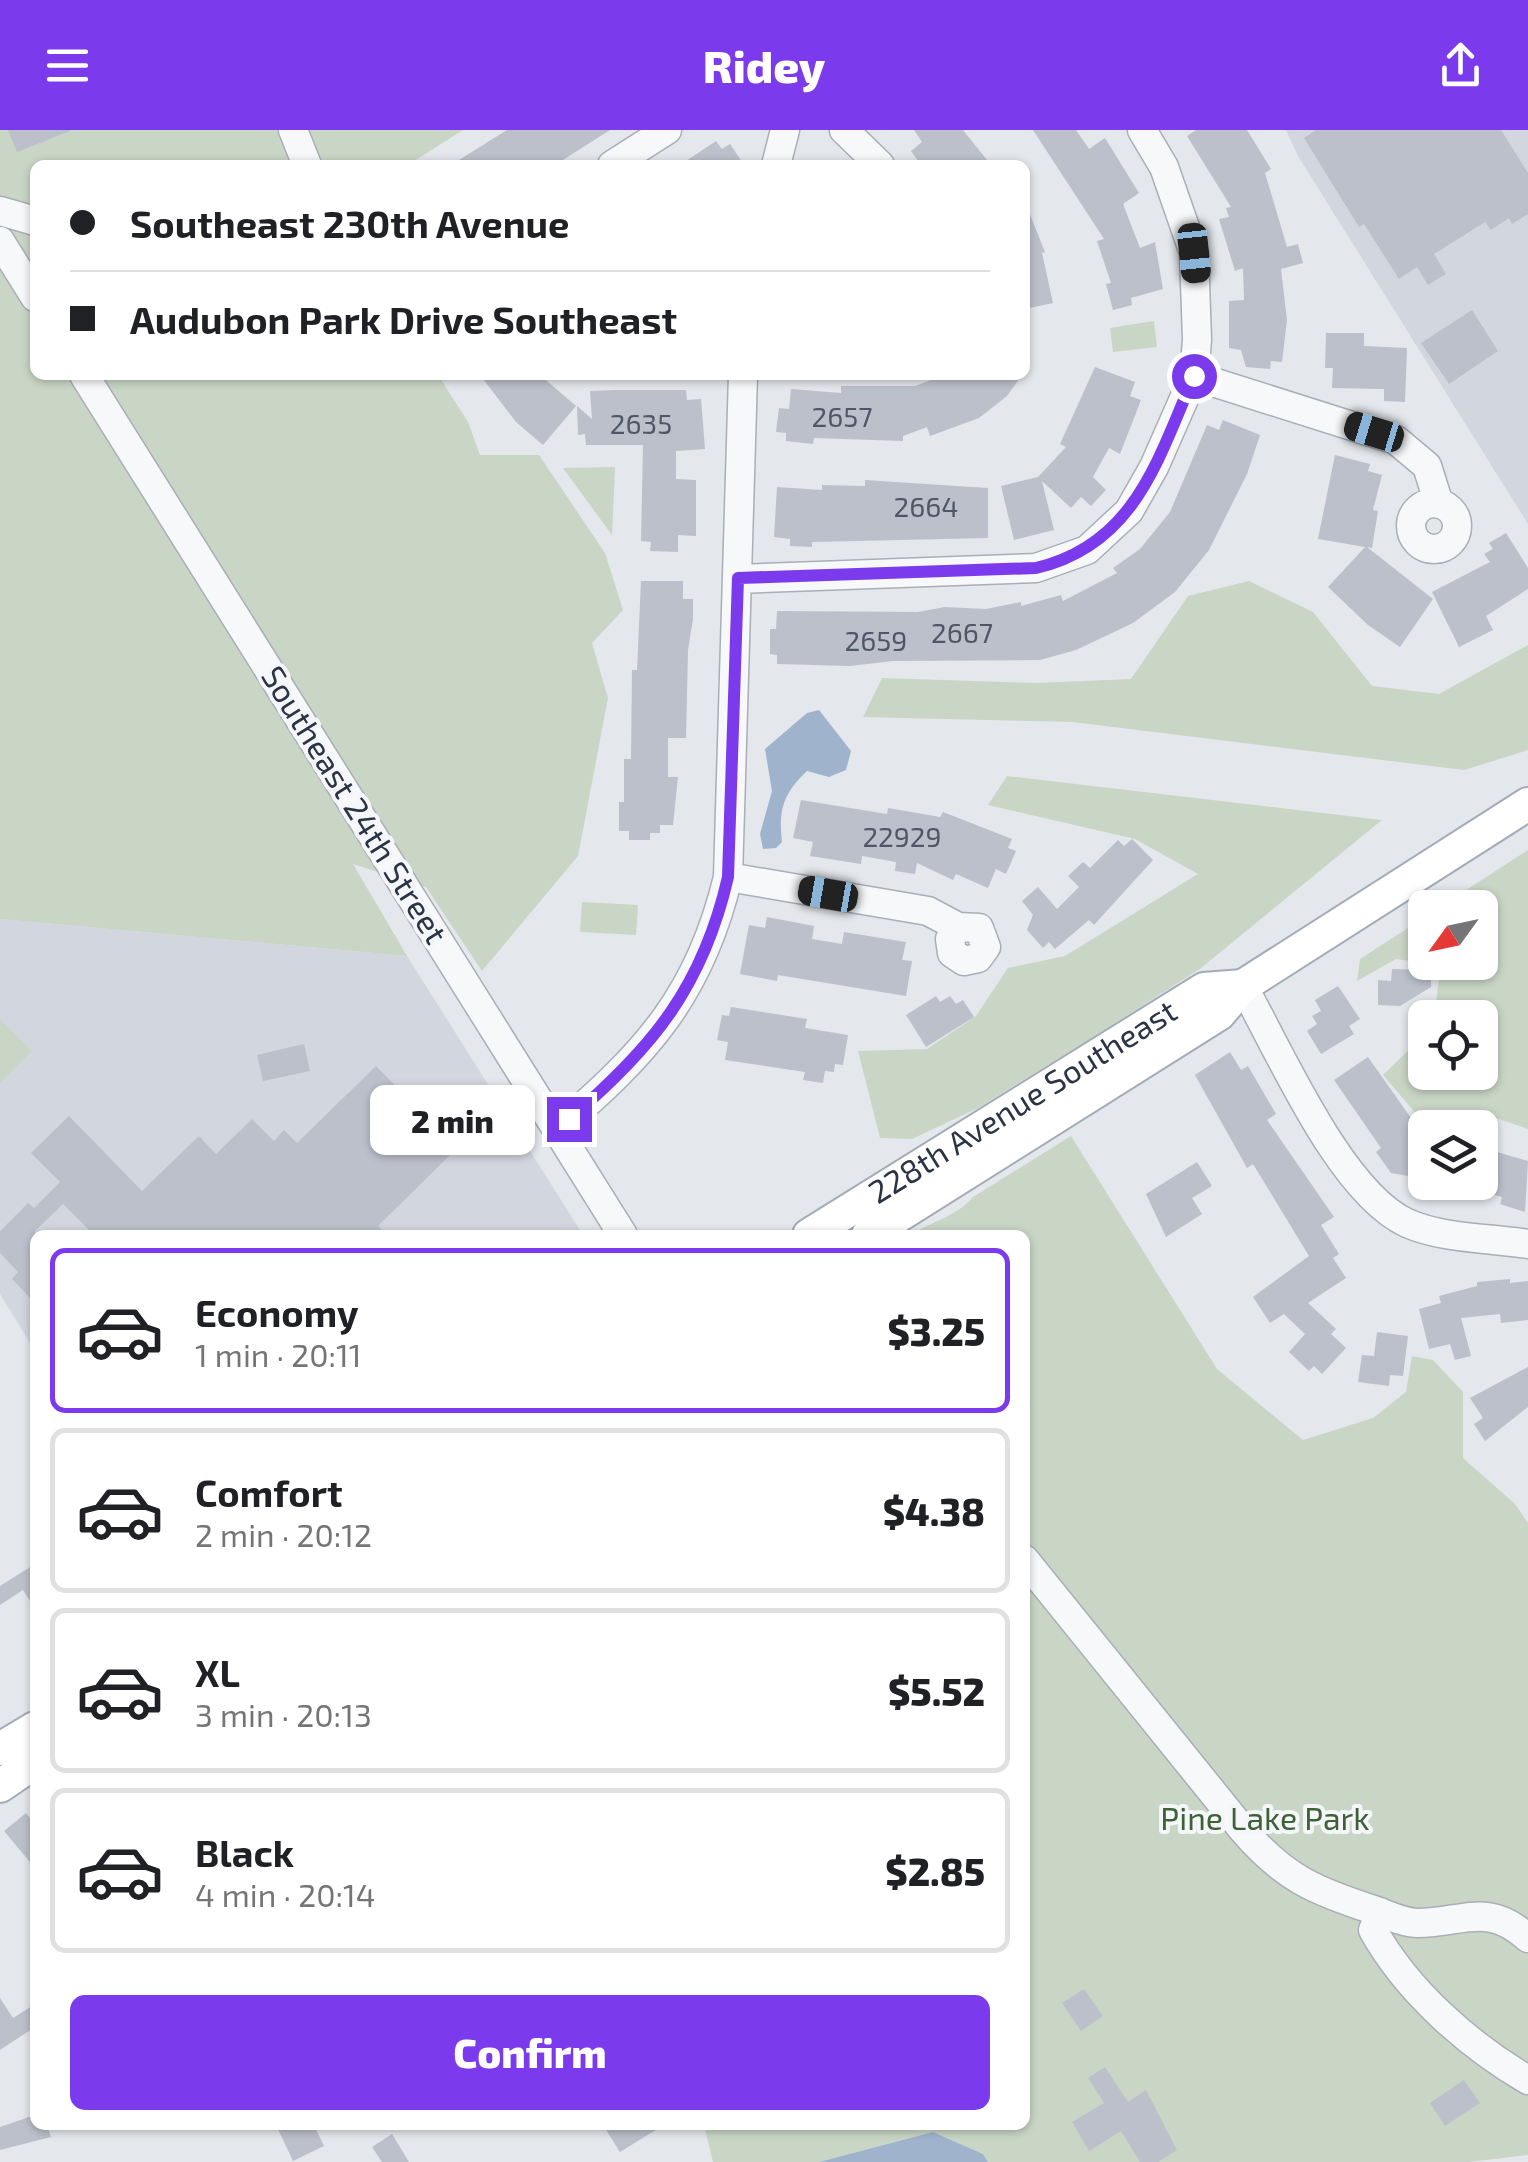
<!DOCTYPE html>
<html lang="en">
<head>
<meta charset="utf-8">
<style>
  :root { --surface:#fff; --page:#f6f6f6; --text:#202124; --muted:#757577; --line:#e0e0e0; --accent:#7c3aed }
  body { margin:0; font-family:"Exo 2",sans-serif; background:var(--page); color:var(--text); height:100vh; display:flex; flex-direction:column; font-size:38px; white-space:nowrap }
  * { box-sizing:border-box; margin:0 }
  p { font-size:32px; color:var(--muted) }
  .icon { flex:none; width:55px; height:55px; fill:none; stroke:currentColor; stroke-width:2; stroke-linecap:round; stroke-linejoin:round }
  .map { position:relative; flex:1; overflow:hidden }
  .panel { position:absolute; left:30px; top:1100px; width:1000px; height:900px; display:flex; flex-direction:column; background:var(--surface); border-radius:15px; box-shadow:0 2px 8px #0004 }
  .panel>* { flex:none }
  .banner { position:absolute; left:30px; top:30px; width:1000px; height:220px; border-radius:15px; box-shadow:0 2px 8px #0004; display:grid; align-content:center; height:220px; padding:0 40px; background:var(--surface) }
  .needle { width:65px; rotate:237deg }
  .tools { position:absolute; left:1408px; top:760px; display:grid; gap:20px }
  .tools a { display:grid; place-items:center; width:90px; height:90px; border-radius:15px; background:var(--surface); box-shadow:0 2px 8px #0004; font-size:50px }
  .end { position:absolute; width:45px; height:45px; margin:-22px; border:12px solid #7c3aed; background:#fff; box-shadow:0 0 0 5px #fff }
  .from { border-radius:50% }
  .bubble { position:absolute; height:70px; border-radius:15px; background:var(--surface); box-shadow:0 2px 8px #0004; font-size:32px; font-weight:800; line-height:70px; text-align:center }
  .car { position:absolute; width:30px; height:60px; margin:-30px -15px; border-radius:12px; box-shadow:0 0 8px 2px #0007; background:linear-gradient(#222 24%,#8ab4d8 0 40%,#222 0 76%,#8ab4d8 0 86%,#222 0) }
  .banner b { display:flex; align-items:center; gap:35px; height:95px; font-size:38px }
  .banner b+b { border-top:2px solid var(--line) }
  .banner i { width:25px; height:25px; background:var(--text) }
  ul { padding:18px 0 0; list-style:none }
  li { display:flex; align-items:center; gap:30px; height:165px; margin:0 20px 15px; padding:0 20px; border:5px solid var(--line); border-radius:15px }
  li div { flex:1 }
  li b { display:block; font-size:38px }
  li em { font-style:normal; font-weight:800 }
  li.on { border-color:var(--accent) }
  li>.icon { width:90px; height:90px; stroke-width:1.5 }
  .button { display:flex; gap:20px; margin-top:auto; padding:20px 40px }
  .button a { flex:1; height:115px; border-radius:15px; background:var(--accent); color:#fff; font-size:40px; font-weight:800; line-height:115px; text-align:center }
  header { display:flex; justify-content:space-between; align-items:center; height:130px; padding:0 40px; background:var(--accent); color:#fff; font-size:45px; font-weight:800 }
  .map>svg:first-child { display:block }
</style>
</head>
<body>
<header><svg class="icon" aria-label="menu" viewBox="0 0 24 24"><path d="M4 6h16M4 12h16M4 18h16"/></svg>Ridey<svg class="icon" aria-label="share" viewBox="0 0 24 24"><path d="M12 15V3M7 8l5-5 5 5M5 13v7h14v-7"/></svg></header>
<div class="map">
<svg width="1528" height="2032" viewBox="0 0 1528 2032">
  <rect width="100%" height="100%" fill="#e4e7ec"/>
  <!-- built -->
  <path fill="#d2d6de" d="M1286,0H1528V394L1298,26Z
    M0,789L407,826L583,1105H35V1221L0,1164Z"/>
  <!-- green -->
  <path fill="#c9d6c5" d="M0,0H463L408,35H35V245H438L468,292L480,325H539L605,423L623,480L592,513L608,568L578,726L482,841L426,757L353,734L407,826L0,789Z
    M1154,191L1157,217L1113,222L1110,198Z
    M615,337L612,405L563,338Z
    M1249,451L1313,482L1372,556L1439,564L1528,515V620L1464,640L1073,592L863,587L882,548L1037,553L1131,549L1188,466Z
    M1007,646L1382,690L1201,838L1098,904L978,978L912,1009L880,1008L858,921L927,919L976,886L1008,838L1065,826L1198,744L1135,709L988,675Z
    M1528,720V999L1493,987L1423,992L1383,945L1425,904V942H1480V888L1434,887L1441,835L1396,829L1357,851L1360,829L1425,787V832H1480V778L1440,777Z
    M582,772L638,775L636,805L580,802Z
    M0,889L32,921L0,953Z
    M1071,1006L1217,1239L1303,1310L1373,1288L1406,1262L1412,1226L1433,1230L1463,1262V1328L1515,1374L1528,1393V2025L1468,2032H988L983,2024L933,2002L819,2032H713L704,1995H1025V1105H910C931,1092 957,1086 973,1067Z"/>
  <!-- water -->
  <path fill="#9fb4cc" d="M819,580L851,621L846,640L829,647L807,641C784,663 778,679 782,712L776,718L763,719L760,704L772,661L765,619L807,583Z
    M933,2002L983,2024L988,2032H819Z"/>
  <!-- building -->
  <path fill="#bbc0ca" d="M8,0H70V1L17,22Z
    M507,0H610L555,35H451Z
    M914,0H963L991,35H921L911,21L922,12Z
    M1033,0H1076L1089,19L1105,8L1139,63L1123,74L1140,118L1155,112L1163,159L1131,168L1132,175L1113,180L1106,154L1111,153L1097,111L1104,109Z
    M1196,0H1247L1271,39L1265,43L1287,117L1298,114L1303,133L1281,139L1287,190L1282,232L1271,231L1270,239L1246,237L1241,220L1229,218V171L1244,170L1243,138L1235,141L1219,89L1229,87L1226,78L1231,77L1187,6Z
    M1316,0H1501L1528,43V84L1512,94L1509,88L1491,100L1485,92L1434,124L1446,144L1428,155L1417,137L1399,149L1364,94L1359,97L1304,8Z
    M716,11L722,19L730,14L744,35H680Z
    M1025,72L1045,122L1042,123L1053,173L1025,179Z
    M1472,180L1498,221L1449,254L1421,213Z
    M1326,203H1364V216L1407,218L1405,272L1384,271V259L1332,258L1333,238H1325Z
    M1095,237L1135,252L1130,266L1141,270L1120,324L1109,318L1093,347L1106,360L1091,376L1081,367L1071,378L1042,351L1054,400L1014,410L1001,356L1038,347L1066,317L1060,314Z
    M480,245H540L576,276L543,315L516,292Z
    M944,245H1022L1007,266L979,288L930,306L927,297L903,306V311L814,308L813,314L786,311V303L776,302L779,278L789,279L791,259L841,263V256H915Z
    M613,260H686L687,270L701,269L705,319L676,321V349L696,350V406L678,405V422L650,421L651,412L641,411L643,315H586L585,304L578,305L577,276L592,289L590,261Z
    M1223,290L1260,305L1247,344L1209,420L1175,462L1133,493L1076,520L1040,530L893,531L850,536L777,534V525L770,524V499H776L777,481L918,482L945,477L986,479L1021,472V476L1061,465L1063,471L1117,443L1113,438L1140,419L1170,382L1207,295L1219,300Z
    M1335,325L1370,334L1368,341L1382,345L1373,380L1378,381L1372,418L1367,417L1433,469L1400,517L1368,495L1328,457L1365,417L1318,409Z
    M865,350L988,358V408L812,412V417L790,416V409L774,407L777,357L822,360V355L865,356Z
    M1506,403L1528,438V459L1486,486L1493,500L1459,517L1432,462L1490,432L1484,424L1493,419L1489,413Z
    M641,451H683V469H693V489L688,520L686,608H668V647H678L673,695H660V703H650V710H629V701H619V672H624V629H631L632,540H637Z
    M801,670L887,684L888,678L940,687L943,682L1012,709L1008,718L1016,721L1006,744L996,739L988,758L956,744L953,750L917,733L915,744L895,741L896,732L862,726L861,734L810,726L813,712L793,708Z
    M1132,709L1153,730L1094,795L1089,790L1055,819L1049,812L1043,818L1027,800L1033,785L1022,771L1038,757L1057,779L1079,757L1068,746L1083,732L1090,738L1118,710L1124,716Z
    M767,787L814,796L812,809L842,814L844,802L906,812L902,830L912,831L906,866L778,845L777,851L740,844L749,795L765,798Z
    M1392,839L1431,840V857L1400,876L1378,875V850L1391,851Z
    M1338,856L1360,889L1349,896L1354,904L1321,924L1307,901L1317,894L1312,886L1321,881L1315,870Z
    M936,866L940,872L950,866L956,874L963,870L974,887L926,917L906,885Z
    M731,877L807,889L805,898L848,905L843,935L835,934L834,942L825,941L823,953L803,950L805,942L725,930L728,912L717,910L722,885L729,886Z
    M304,914L310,941L263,951L257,925Z
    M1230,922L1241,940L1248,936L1276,984L1267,990L1334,1087L1321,1095L1339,1124L1333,1128L1346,1148L1308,1173L1336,1199L1331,1204L1346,1218L1322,1244L1314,1236L1309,1241L1289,1222L1305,1204L1284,1184L1270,1193L1253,1167L1309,1126L1253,1034L1247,1038L1195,945Z
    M1368,927L1425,1008V1049L1391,1043L1376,1022L1381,1018L1334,950Z
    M376,936L438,999L432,1004L452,1023L378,1096L387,1105H94L63,1074L35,1101V1173L12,1149L18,1142L0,1123V1101L28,1073L34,1078L60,1052L31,1023L69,986L142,1061L199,1006L216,1024L252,989L274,1011L284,1000L297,1013Z
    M1480,1017L1528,1031L1525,1082L1500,1074L1502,1067L1480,1061Z
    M1197,1032L1212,1056L1192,1068L1202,1084L1166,1107L1146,1064Z
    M1510,1149V1153L1528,1151V1190L1501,1193L1500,1184L1461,1188L1471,1226L1455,1230L1450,1214L1429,1219L1419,1179L1441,1173L1439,1166L1477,1156V1152Z
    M1377,1202L1408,1206L1403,1246L1390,1245L1389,1256L1358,1252L1362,1225L1374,1226Z
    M1528,1237V1277L1485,1311L1474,1294L1483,1288L1470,1268Z
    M35,1434V1479L23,1460L0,1475V1456Z
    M26,1683L35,1694V1738L4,1701Z
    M1084,1859L1103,1886L1081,1901L1062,1873Z
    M0,1868L13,1888L35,1874V1897L0,1920Z
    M1105,1937L1128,1972L1146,1960L1177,2020L1158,2032H1140L1121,2001L1089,2021L1072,1992L1104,1973L1088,1948Z
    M1464,1950L1480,1973L1445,1996L1430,1973Z
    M35,1985V1995H47L51,2007L0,2020V1997Z
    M276,1995H314L324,2016L293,2031Z
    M603,1995H664L620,2022Z
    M392,2004L409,2032H382L372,2017Z"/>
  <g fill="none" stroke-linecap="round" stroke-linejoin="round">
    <defs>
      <path id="minor" d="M293,0L307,35
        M844,0L880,35
        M612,35L667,0
        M776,35L785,0
        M0,81L35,91
        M0,111L35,167
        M84,245L623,1105
        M1194,246L1396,310L1427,336L1439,374
        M1411 396a23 23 0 1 1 46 0a23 23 0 1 1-46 0Z
        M738,449L1036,438L1087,420L1129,381L1154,337L1194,246L1197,210L1194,123L1164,37L1142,0
        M728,747L928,781L958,797L979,798L986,817L978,828L964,831L952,823L950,809L958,797
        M1243,856C1280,922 1340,1062 1407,1093C1443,1109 1490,1108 1528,1114
        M557,999C647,923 700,864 728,747L743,245
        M1025,1430L1243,1700C1284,1748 1315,1761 1374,1780C1387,1785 1404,1793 1418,1793C1465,1792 1488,1772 1528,1808
        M1380,1782L1373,1800C1407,1861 1468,1915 1528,1950"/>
      <g id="major">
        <path id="s1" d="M809,1105L1204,859L1243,856"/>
        <path d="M868,1105L1219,884L1243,856L1528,674"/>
        <path d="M0,1619L35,1598"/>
        <path d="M0,1656L35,1632"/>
      </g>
    </defs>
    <!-- minor casing -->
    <use href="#minor" stroke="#a9aeb7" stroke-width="31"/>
    <!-- major casing -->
    <use href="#major" stroke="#a3abb8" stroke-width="36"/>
    <!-- minor -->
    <use href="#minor" stroke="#f7f8fa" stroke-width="28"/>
    <!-- major -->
    <use href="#major" stroke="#fff" stroke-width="32"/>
  </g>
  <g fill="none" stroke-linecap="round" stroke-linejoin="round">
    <!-- route -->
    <path stroke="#7c3aed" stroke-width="12" d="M569,989C653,918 703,856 728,747L738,448L1036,438C1135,415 1158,329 1194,246"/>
  </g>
  <g text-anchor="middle" stroke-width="8" stroke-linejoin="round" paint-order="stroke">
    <!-- number labels -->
    <g font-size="28" fill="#4f5766">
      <text x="842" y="297">2657</text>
      <text x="641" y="304">2635</text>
      <text x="926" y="387">2664</text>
      <text x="962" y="513">2667</text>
      <text x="876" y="521">2659</text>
      <text x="902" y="717">22929</text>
    </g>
    <!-- street labels -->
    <g font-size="32" fill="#2b3445" stroke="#f4f6f9">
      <text transform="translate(354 675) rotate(58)" y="11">Southeast 24th Street</text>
      <text dy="11" stroke="none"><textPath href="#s1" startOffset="252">228th Avenue Southeast</textPath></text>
    </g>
    <!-- park labels -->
    <g font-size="32" fill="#3f6138" stroke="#f4f6f9">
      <text x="1265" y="1700">Pine Lake Park</text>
    </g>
  </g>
</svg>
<div class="tools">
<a><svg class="needle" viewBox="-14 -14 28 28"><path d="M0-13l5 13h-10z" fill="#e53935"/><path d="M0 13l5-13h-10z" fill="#757577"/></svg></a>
<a><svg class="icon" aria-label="locate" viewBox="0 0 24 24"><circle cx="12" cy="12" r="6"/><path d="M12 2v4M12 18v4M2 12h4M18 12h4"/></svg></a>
<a><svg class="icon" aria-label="layers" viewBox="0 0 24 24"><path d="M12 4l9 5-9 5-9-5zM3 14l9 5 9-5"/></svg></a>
</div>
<i class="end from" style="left:1194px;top:246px"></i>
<i class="end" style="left:569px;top:989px"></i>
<div class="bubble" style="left:370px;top:955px;width:165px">2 min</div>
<i class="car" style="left:1194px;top:123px;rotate:174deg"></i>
<i class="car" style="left:1374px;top:302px;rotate:287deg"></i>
<i class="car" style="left:828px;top:764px;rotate:280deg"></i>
<div class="banner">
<b><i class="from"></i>Southeast 230th Avenue</b>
<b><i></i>Audubon Park Drive Southeast</b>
</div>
<section class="panel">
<ul>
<li class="on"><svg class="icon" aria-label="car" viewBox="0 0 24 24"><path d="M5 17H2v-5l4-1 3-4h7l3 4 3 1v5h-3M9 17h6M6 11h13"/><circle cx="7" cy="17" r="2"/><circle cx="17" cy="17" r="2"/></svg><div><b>Economy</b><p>1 min · 20:11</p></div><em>$3.25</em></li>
<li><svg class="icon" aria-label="car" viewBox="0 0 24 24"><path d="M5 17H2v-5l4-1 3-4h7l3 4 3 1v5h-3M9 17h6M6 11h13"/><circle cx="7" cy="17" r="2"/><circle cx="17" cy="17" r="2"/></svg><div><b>Comfort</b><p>2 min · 20:12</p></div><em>$4.38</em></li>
<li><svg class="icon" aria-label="car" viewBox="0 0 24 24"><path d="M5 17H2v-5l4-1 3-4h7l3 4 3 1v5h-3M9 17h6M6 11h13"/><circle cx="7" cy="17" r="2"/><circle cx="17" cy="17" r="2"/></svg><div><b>XL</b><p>3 min · 20:13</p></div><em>$5.52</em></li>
<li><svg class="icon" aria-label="car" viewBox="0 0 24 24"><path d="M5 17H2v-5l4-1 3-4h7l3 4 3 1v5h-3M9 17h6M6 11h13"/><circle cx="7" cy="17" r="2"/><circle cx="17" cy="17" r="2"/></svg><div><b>Black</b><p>4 min · 20:14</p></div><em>$2.85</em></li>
</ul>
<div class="button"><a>Confirm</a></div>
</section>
</div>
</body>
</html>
